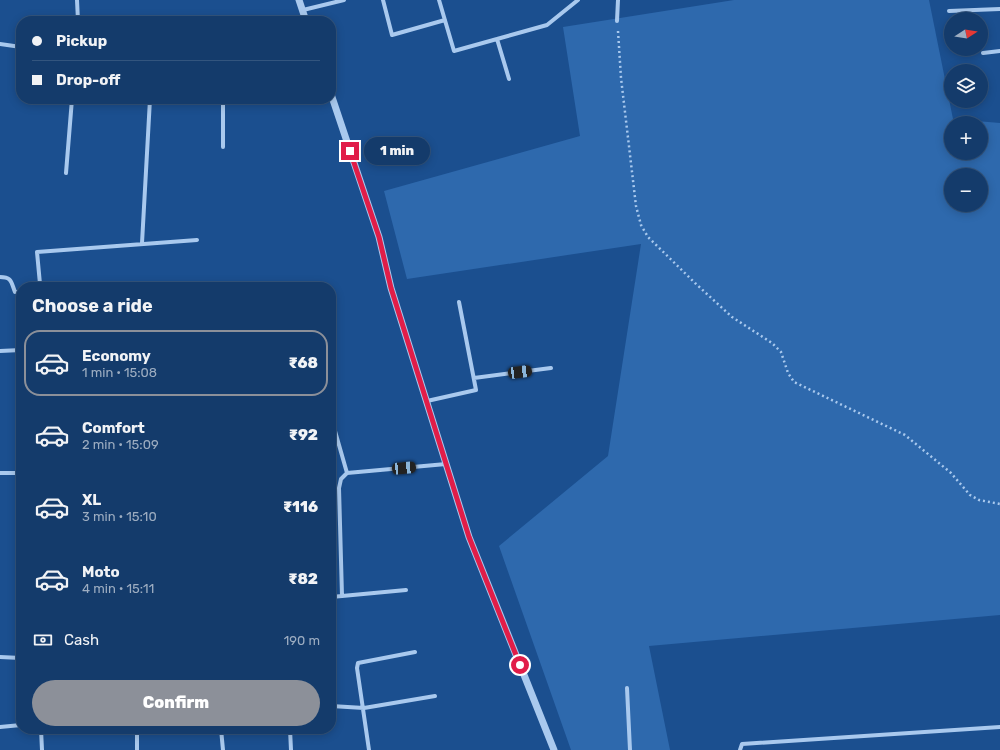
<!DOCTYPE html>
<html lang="en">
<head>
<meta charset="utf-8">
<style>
  :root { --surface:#143b6b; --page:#1d4271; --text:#f1f3f6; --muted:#9dadc1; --line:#33557e; --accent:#8c9099 }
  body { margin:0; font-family:Rubik,sans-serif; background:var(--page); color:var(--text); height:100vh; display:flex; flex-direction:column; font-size:15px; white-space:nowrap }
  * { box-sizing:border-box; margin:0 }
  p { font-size:13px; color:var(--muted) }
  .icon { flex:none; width:22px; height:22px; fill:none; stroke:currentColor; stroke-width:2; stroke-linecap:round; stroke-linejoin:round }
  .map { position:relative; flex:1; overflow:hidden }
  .panel { position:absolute; left:16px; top:282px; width:320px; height:452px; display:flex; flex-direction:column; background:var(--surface); border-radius:16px; box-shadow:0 2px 10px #0003,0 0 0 1px var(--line) }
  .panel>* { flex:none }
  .hud { position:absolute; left:16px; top:16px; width:320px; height:88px; border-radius:16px; box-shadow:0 2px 10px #0003,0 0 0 1px var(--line); display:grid; align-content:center; height:88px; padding:0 16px; background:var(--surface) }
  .needle { width:26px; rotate:78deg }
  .buttons { position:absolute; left:944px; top:12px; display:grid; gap:8px }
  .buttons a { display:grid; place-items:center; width:44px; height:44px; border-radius:50%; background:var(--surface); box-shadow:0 2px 10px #0003,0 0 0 1px var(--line); font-size:20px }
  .end { position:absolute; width:18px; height:18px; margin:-9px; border:5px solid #e11d48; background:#fff; box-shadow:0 0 0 2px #fff }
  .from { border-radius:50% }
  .bubble { position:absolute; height:28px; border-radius:14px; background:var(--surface); box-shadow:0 2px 10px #0003,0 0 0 1px var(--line); font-size:13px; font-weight:800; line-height:28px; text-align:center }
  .car { position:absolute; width:12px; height:24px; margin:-12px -6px; border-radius:5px; box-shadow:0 0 3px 1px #0007; background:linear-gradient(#222 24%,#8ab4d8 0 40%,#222 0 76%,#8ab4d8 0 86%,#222 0) }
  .hud b { display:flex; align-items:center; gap:14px; height:38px; font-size:15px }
  .hud b+b { border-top:1px solid var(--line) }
  .hud i { width:10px; height:10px; background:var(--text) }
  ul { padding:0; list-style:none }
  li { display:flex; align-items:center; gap:12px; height:66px; margin:0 8px 6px; padding:0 8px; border:2px solid transparent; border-radius:16px }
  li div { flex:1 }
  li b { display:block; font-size:15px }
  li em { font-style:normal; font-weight:800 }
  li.on { border-color:var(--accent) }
  li>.icon { width:36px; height:36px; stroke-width:1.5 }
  h2 { padding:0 16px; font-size:18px; line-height:48px }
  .pay { display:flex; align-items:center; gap:10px; height:44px; padding:0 16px; font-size:15px }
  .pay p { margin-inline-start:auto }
  .cta { display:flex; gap:8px; margin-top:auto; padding:8px 16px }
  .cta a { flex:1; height:46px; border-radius:24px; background:var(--accent); color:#fff; font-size:16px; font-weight:800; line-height:46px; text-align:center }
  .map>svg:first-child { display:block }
</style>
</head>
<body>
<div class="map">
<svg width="1000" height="750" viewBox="0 0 1000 750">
  <rect width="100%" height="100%" fill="#1b4f8f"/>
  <!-- green -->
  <path fill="#2e69ad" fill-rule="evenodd" d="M734,0H929L953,119L1000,123V615L649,646L670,750H571L499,546L608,456L641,244L407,279L384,191L580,136L563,27ZM951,123H981V153H951ZM951,175H981V205H951Z"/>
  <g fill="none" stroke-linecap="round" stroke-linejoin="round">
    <!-- path -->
    <path stroke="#a9c9ee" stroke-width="2.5" stroke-dasharray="2 3" stroke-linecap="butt" d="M618,31L621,78L636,206L641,225L648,237L695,283L732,317L772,343L781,352L788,373L794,382L905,435L951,473L970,495L979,500L1000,504"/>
    <!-- minor -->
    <path stroke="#a9c9ee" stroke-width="4" d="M77,0L78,21
      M383,0L392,35L445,20
      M439,0L454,51L547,25L578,0
      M303,10L344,0
      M949,11L1000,9
      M617,21L618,0
      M497,39L509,79
      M0,44L21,47
      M983,53L1000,51
      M223,99V147
      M66,173L72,99
      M142,243L150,99
      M0,277C12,277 11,282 15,292H21
      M39,287L40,284L37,252L197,240
      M0,351L21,350
      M474,378L551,368
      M427,401L476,390L459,302
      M331,417L347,473
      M0,473H21
      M342,596L406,590
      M331,597L342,596L339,488L341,479L347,473L446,464
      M0,657L21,658
      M627,688L630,750
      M331,706L364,708L435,696
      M0,727L21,725
      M41,729L42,750
      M137,729V750
      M221,729L223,750
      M290,729L291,750
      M369,750L357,668L358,663L415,652
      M740,750L742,744L1000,727"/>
    <!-- tertiary -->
    <path stroke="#a9c9ee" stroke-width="7" d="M299,0L306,21
      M331,94L379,237L391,288L469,537L554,750"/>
  </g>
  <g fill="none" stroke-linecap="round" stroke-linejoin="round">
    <!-- route -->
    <path stroke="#e11d48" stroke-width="5" d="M350,151L379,237L391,288L469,537L520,665"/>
  </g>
</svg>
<div class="buttons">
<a><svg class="needle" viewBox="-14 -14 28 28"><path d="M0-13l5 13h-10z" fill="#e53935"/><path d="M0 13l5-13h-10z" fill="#9dadc1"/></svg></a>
<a><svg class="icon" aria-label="layers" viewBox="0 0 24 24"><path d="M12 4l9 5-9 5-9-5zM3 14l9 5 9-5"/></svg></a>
<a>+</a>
<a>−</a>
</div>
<i class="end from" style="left:520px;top:665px"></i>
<i class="end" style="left:350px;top:151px"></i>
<div class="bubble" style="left:364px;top:137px;width:66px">1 min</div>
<i class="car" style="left:520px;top:372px;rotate:83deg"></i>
<i class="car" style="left:404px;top:468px;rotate:85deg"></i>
<div class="hud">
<b><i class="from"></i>Pickup</b>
<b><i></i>Drop-off</b>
</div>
<section class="panel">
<h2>Choose a ride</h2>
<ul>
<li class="on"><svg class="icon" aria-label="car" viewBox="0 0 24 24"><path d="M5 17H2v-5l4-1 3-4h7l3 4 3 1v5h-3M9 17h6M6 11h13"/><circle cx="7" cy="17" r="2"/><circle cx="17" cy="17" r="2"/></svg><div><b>Economy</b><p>1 min · 15:08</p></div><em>₹68</em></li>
<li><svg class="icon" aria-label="car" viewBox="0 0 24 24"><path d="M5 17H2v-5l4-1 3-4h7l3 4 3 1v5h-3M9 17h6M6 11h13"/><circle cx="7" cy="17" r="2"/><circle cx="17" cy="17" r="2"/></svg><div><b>Comfort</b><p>2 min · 15:09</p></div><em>₹92</em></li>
<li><svg class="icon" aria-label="car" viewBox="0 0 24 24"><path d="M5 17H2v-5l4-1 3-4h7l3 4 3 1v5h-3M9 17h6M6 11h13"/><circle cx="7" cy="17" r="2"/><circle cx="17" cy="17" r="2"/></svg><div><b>XL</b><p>3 min · 15:10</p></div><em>₹116</em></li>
<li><svg class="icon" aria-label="car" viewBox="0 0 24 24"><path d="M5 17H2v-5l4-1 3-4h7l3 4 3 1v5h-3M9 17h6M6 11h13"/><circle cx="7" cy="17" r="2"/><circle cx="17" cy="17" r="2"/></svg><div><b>Moto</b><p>4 min · 15:11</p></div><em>₹82</em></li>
</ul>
<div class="pay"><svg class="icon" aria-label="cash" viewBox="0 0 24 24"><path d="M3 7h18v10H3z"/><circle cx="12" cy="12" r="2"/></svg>Cash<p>190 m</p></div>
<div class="cta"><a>Confirm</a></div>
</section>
</div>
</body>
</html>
